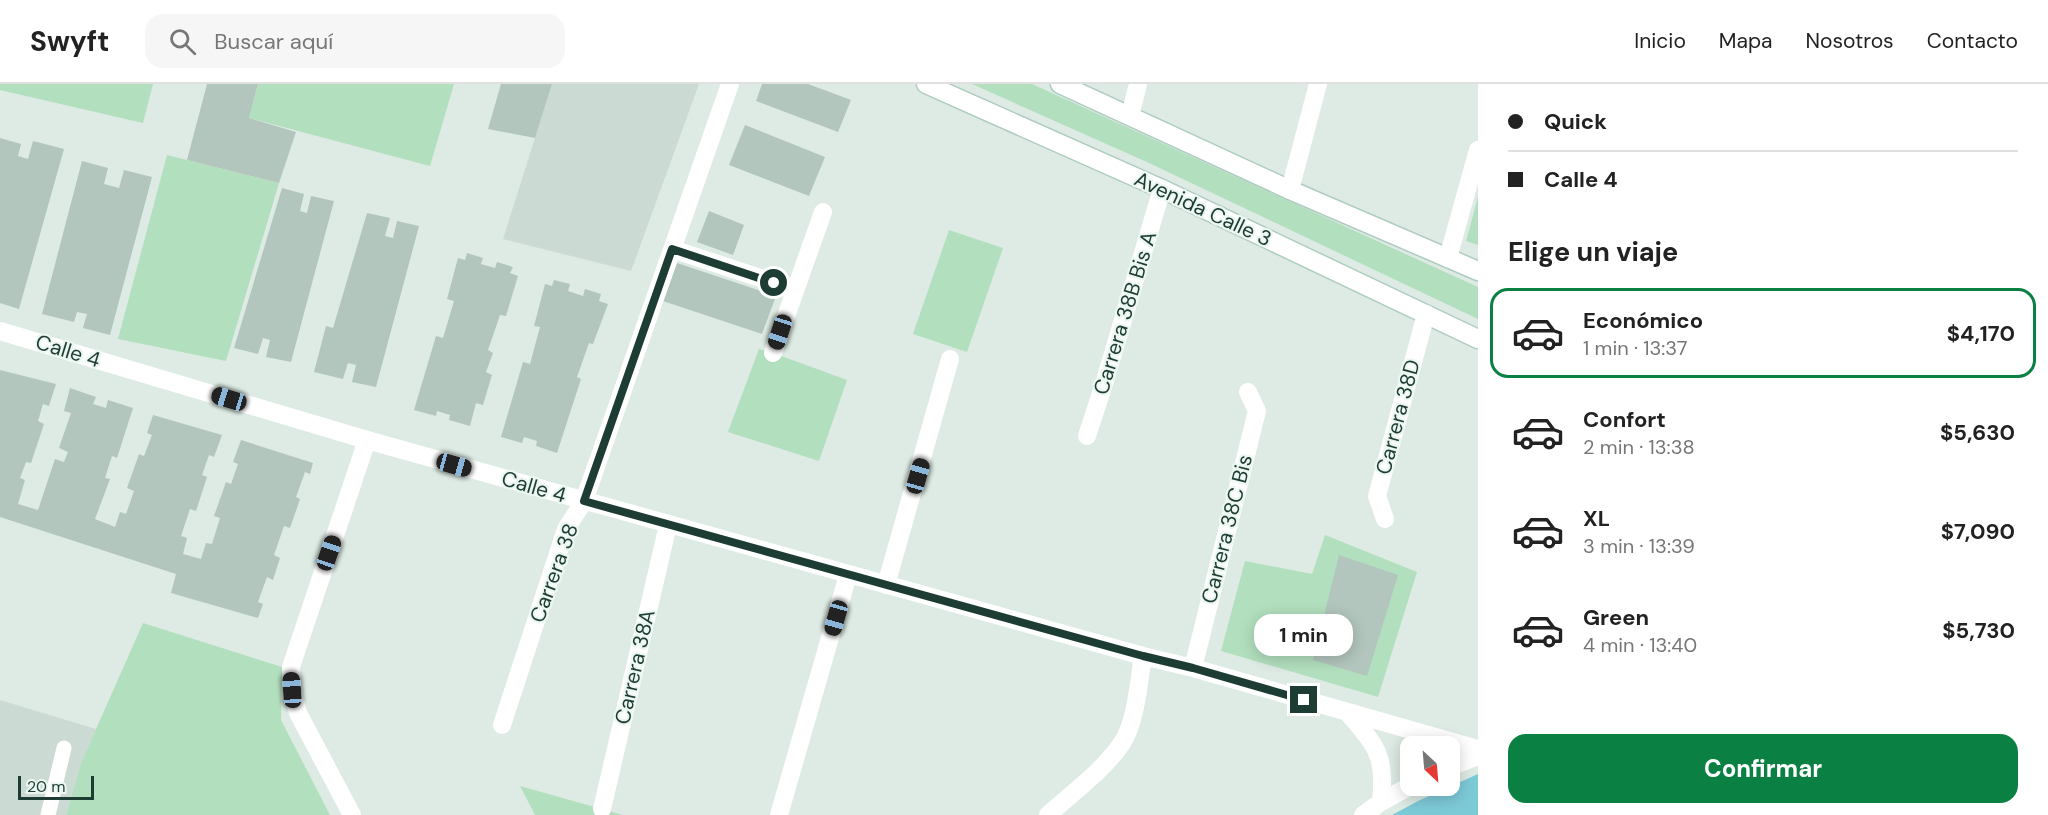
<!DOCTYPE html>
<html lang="es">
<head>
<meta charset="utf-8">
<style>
  :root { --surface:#fff; --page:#f6f6f6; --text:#222; --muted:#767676; --line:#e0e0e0; --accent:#0b8043 }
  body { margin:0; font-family:"DM Sans",sans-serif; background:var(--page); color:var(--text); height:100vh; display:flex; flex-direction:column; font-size:22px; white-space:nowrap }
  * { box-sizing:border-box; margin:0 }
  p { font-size:20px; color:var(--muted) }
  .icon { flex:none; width:33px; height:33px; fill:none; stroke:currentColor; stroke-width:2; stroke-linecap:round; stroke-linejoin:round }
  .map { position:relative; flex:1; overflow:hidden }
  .panel { display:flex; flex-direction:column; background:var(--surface); width:570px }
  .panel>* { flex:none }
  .hud { display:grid; align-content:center; height:132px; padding:0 30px; background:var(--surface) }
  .needle { width:39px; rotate:154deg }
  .controls { position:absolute; left:1400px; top:652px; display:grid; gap:12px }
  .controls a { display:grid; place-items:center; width:60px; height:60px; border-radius:12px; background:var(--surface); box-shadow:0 3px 15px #0003; font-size:30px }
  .scale { position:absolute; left:18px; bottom:15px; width:76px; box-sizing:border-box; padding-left:6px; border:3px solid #1d3c33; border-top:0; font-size:16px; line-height:21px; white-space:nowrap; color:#1d3c33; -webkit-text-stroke:4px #edf7f2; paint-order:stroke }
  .end { position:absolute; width:27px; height:27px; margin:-14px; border:8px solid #1d3c33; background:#fff; box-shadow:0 0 0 3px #fff }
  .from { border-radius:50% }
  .bubble { position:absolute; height:42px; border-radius:18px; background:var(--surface); box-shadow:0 3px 15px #0003; font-size:20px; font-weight:700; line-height:42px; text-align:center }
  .car { position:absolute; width:18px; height:36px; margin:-18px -9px; border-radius:8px; box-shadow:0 0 4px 2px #0007; background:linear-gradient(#222 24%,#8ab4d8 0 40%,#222 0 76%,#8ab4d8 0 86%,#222 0) }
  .hud b { display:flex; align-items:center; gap:21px; height:57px; font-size:22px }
  .hud b+b { border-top:2px solid var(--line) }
  .hud i { width:15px; height:15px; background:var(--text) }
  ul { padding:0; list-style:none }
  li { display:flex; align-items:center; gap:18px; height:90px; margin:0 12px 9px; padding:0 18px; border:3px solid transparent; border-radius:18px }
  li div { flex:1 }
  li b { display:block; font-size:22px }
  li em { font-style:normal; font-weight:700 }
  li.selected { border-color:var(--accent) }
  li>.icon { width:54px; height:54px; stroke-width:1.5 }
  h2 { padding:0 30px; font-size:27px; line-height:72px }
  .cta { display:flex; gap:12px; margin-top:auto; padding:12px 30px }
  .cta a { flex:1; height:69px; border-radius:18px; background:var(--accent); color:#fff; font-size:24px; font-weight:700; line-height:69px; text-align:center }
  header { display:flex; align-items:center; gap:36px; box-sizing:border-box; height:84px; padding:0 30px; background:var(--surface); border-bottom:2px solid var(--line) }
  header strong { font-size:28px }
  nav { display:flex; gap:33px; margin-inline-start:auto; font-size:21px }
  .search { width:420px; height:54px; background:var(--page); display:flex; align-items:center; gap:15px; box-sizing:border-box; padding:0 21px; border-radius:18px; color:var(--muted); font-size:22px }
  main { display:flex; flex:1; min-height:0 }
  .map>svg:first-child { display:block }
</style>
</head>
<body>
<header>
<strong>Swyft</strong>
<div class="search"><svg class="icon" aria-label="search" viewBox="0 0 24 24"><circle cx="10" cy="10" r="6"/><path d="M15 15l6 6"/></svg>Buscar aquí</div>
<nav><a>Inicio</a><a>Mapa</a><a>Nosotros</a><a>Contacto</a></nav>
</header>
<main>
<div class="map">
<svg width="1478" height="731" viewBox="0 0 1478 731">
  <rect width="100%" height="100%" fill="#ddebe4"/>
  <!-- built -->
  <path fill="#cbdbd3" d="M552,0H699L631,187L503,155Z
    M0,616L96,645L81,679L66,731H0Z"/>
  <!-- green -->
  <path fill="#b2dfbe" d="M0,0H153L143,39L0,6Z
    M258,0H454L430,82L249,34Z
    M972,0H1032L1478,203V235L1149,79Z
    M167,71L279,99L226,277L118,255Z
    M1478,113V161L1466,157Z
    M949,146L1003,164L967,268L913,250Z
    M759,265L773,269L847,296L819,377L728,348Z
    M1325,451L1417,488L1378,613L1221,567L1245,477L1312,490Z
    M143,539L282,583L281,636L330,731H66L81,679Z
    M520,702L623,731H535Z"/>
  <!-- water -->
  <path fill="#7dcad7" d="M1478,690V731H1392L1418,717Z"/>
  <!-- building -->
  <path fill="#b2c6bd" d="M207,0H258L249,34L296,48L279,99L187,76Z
    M501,0H552L535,54L488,45Z
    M762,0H808L851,16L838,48L756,17Z
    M745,41L825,73L809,112L729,81Z
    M0,54L21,60L18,72L28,75L33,57L64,65L19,225L0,219Z
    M82,77L108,84L104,100L119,104L124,86L152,93L110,251L83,244L87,230L77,228L74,238L42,230Z
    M282,104L304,110L300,127L307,129L311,112L334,117L291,278L266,273L270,256L263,254L258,270L234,264Z
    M709,127L744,141L733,171L697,158Z
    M367,129L390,134L385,152L393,154L397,137L419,142L376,303L352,298L356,281L348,279L343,295L314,288L326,242L333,244Z
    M467,169L483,174L481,180L495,184L497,178L513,183L510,189L518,192L506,232L500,231L488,266L493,269L486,288L492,291L483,321L476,319L470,342L449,336L450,331L437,327L436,332L414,326L436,252L443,254L454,217L447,215L458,174L465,176Z
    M677,179L776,212L762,250L663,217Z
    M554,196L570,200L568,207L583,212L585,205L601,210L599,217L608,220L593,260L589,259L577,293L581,295L557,369L536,362L537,357L524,353L522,359L501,353L523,278L530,280L540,243L534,242L545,200L552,202Z
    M0,286L56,300L49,322L43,320L38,337L44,340L31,379L26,378L20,394L25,396L18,420L38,426L55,375L64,378L68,368L59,364L71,329L64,327L70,304L96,313L93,320L106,324L108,316L133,324L117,374L112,372L105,394L110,395L95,435L115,443L120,428L126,430L134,407L127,404L139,370L144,372L152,351L147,349L153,331L222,351L214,373L209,371L202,391L207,393L196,427L190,425L181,452L187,454L183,470L201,475L206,459L212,460L220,434L214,432L226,398L231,400L238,380L233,378L241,356L313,379L310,390L305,388L296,413L300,415L290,444L284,442L274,471L280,474L273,496L267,493L258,518L263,520L258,534L171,509L176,490L0,433Z
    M1339,471L1398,491L1367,592L1313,576Z"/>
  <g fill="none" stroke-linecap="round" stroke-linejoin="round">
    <defs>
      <path id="secondary" d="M926,0L1162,105L1478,255
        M1060,0L1290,106L1478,187"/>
    </defs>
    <!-- secondary casing -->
    <use href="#secondary" stroke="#afccc1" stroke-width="21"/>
    <!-- service -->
    <path stroke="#fff" stroke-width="15" d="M48,731L64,664"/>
    <!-- minor -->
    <path stroke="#fff" stroke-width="18" d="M1130,32L1138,0
      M1290,106L1318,0
      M672,165L794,205
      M1448,174L1478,66
      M0,247L367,356L1143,572L1193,584L1478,665
      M773,269L823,128
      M1087,352L1103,303L1162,105
      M1385,435L1377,412L1426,230
      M886,501L950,275
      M1193,584L1257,327L1248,308
      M1348,629C1377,663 1386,672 1381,718
      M502,641L566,445L584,417L730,0
      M1449,683L1478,672
      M602,725L668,441
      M352,731L298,629L292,606L291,583L367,356
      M779,731L848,491
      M1048,731C1071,710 1105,685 1122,659C1136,638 1139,597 1143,572
      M1363,731L1381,718L1410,702"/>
    <!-- secondary -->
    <use href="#secondary" stroke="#fff" stroke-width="18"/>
  </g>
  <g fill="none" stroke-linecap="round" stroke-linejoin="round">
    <!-- route -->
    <path stroke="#1d3c33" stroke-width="8" d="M774,199L672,165L584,417L1143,572L1193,584L1304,616"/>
  </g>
  <g text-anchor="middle" stroke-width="4.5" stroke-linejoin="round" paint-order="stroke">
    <!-- street labels -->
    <g font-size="21" fill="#1d3c33" stroke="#edf7f2">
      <text transform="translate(1203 125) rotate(25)" y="7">Avenida Calle 3</text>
      <text transform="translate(1125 229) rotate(-73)" y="7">Carrera 38B Bis A</text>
      <text transform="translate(68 267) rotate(17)" y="7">Calle 4</text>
      <text transform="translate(1398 333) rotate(-75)" y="7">Carrera 38D</text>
      <text transform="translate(534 403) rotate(16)" y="7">Calle 4</text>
      <text transform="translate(1227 445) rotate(-76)" y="7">Carrera 38C Bis</text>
      <text transform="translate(554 489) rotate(-70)" y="7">Carrera 38</text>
      <text transform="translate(635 583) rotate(-77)" y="7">Carrera 38A</text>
    </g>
  </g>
</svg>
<div class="controls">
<a><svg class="needle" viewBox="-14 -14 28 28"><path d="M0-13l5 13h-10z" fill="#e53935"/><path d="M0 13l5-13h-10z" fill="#767676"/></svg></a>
</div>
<div class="scale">20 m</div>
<i class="end from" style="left:774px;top:199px"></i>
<i class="end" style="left:1304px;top:616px"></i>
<div class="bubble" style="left:1254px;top:530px;width:99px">1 min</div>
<i class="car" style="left:780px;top:248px;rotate:198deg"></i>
<i class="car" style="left:229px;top:315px;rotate:287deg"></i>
<i class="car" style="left:454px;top:381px;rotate:106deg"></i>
<i class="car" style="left:918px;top:392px;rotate:16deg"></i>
<i class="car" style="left:329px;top:469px;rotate:19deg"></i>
<i class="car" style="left:836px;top:534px;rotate:196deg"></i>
<i class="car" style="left:292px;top:606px;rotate:356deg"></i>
</div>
<section class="panel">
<div class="hud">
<b><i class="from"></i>Quick</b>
<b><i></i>Calle 4</b>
</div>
<h2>Elige un viaje</h2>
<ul>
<li class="selected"><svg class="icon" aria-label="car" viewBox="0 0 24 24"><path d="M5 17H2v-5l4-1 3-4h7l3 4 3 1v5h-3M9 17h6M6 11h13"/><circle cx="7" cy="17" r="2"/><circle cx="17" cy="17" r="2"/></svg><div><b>Económico</b><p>1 min · 13:37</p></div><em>$4,170</em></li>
<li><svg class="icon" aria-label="car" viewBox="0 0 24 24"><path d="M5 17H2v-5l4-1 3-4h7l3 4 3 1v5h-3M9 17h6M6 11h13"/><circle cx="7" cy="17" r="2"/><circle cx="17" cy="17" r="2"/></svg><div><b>Confort</b><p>2 min · 13:38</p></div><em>$5,630</em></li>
<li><svg class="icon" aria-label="car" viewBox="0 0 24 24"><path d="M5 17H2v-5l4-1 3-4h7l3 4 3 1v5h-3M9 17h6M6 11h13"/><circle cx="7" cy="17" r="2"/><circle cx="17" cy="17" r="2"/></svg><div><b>XL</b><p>3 min · 13:39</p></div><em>$7,090</em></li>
<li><svg class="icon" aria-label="car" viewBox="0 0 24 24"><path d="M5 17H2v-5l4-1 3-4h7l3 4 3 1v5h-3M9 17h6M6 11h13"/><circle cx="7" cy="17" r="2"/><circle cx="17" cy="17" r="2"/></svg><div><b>Green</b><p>4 min · 13:40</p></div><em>$5,730</em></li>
</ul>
<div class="cta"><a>Confirmar</a></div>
</section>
</main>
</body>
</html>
